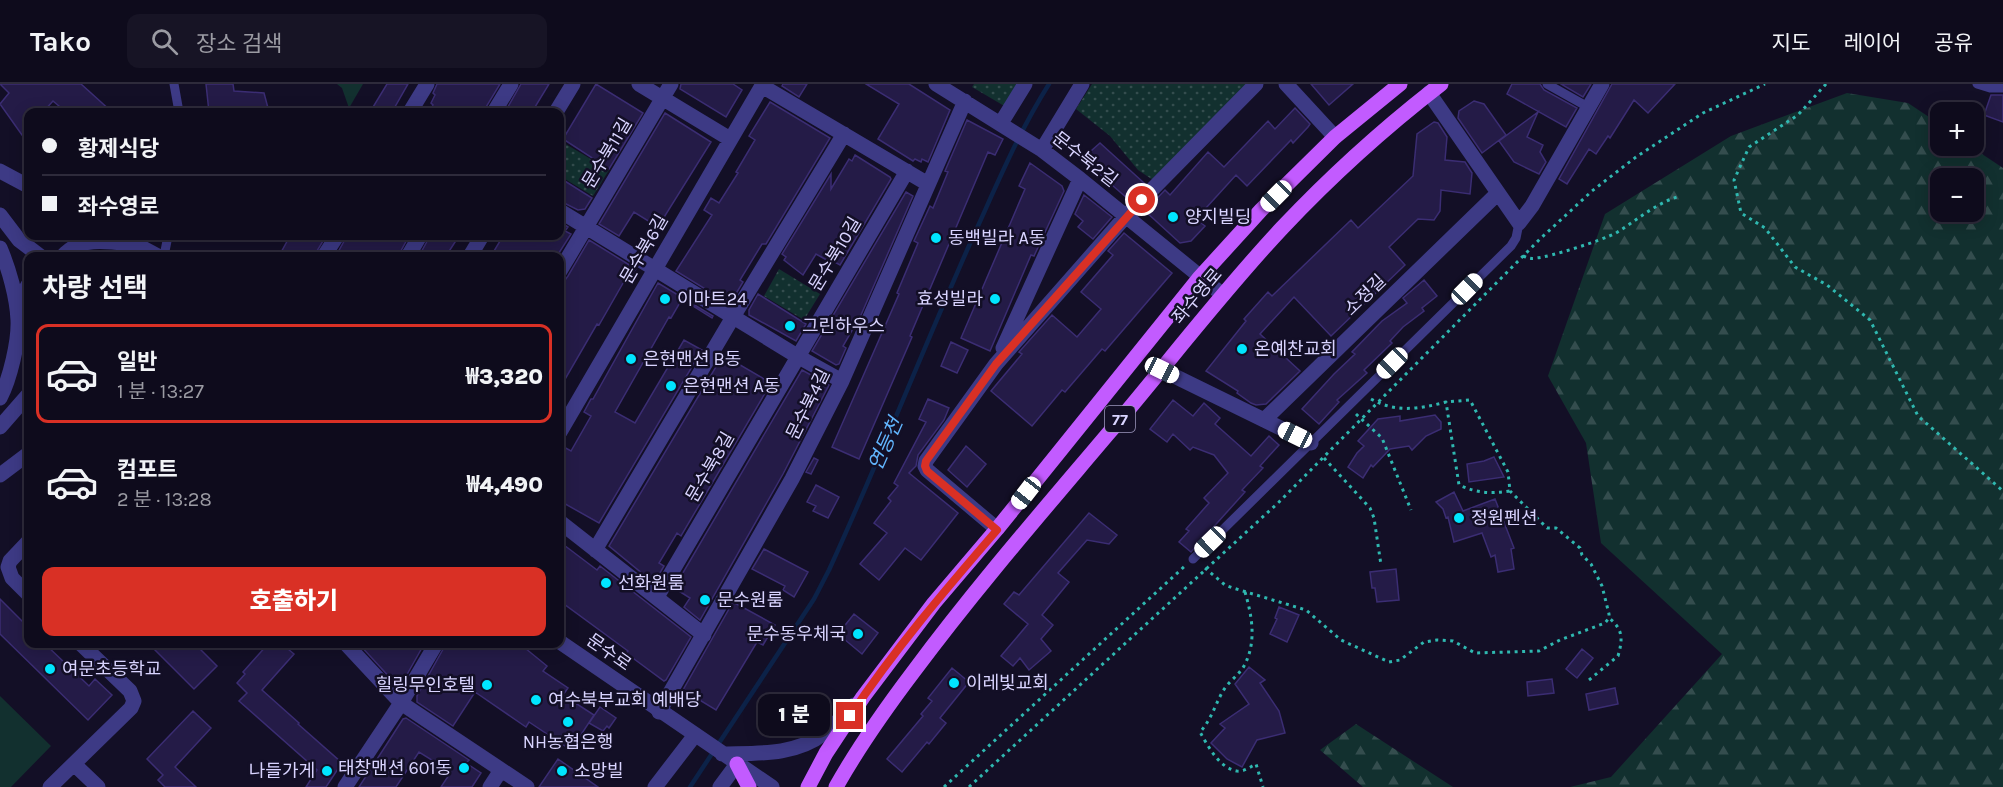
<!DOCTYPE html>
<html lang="ko">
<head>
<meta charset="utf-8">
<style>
  :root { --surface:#0e0b1c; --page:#171425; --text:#f1f3f6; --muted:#9b9ba3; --line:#2e2b3b; --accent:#d93025 }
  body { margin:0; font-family:Karla,"Noto Sans KR",sans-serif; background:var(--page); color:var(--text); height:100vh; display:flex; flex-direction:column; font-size:22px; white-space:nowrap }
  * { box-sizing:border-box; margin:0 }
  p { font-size:20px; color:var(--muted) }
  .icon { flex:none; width:33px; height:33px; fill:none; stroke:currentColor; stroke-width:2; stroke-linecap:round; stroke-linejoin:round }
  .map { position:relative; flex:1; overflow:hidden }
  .details { position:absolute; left:24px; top:168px; width:540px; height:396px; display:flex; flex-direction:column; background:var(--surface); border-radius:12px; box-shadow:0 3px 15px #0003,0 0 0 2px var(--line) }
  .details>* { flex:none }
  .banner { position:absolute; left:24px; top:24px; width:540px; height:132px; border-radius:12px; box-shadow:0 3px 15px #0003,0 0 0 2px var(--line); display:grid; align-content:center; height:132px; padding:0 18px; background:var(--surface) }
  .tools { position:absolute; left:1930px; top:18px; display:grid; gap:12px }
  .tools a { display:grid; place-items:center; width:54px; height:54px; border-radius:12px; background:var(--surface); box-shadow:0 3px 15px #0003,0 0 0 2px var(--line); font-size:30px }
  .end { position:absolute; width:27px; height:27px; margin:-14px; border:8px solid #d93025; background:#fff; box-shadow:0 0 0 3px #fff }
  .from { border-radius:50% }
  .bubble { position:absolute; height:42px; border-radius:12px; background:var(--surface); box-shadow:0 3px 15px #0003,0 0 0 2px var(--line); font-size:20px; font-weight:800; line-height:42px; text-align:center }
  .car { position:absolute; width:18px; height:36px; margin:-18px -9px; border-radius:8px; box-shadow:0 0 4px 2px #0007; background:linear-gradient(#fff 24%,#345 0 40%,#fff 0 76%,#345 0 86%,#fff 0) }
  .banner b { display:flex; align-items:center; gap:21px; height:57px; font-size:22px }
  .banner b+b { border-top:2px solid var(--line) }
  .banner i { width:15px; height:15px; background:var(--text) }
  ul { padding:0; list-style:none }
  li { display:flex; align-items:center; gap:18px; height:99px; margin:0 12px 9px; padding:0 6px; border:3px solid transparent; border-radius:12px }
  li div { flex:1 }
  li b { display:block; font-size:22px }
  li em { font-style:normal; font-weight:800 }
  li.on { border-color:var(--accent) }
  li>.icon { width:54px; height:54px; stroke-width:1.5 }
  h2 { padding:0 18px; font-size:27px; line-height:72px }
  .button { display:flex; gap:12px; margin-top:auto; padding:12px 18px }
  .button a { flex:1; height:69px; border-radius:12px; background:var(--accent); color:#fff; font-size:24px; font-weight:800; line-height:69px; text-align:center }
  header { display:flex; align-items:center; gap:36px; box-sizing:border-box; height:84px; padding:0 30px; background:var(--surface); border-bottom:2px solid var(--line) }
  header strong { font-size:28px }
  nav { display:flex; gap:33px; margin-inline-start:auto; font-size:21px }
  .search { width:420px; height:54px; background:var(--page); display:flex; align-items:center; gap:15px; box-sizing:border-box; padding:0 21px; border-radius:12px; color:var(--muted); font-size:22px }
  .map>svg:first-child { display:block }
</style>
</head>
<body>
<header>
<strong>Tako</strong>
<div class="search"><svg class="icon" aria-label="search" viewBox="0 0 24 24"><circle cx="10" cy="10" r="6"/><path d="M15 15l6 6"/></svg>장소 검색</div>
<nav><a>지도</a><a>레이어</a><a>공유</a></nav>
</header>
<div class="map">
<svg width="2003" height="703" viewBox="0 0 2003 703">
  <defs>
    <pattern id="grass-dots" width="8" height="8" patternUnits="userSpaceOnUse" patternTransform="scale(1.5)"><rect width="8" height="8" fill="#12302f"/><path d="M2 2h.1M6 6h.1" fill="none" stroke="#344d4e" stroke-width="1.8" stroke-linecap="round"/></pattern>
    <pattern id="forest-firs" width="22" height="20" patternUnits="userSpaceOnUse" patternTransform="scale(1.5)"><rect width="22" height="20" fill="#12302f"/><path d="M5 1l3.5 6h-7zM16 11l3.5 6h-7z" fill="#344d4e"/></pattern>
  </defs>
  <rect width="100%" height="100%" fill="#130f26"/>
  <!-- grass -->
  <path fill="url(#grass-dots)" d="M974,0H1020L1006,23L972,3Z
    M1092,0H1251L1153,96L1138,86L1110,52L1076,25Z
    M564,59L609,86L593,112L560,92V67Z
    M779,185L820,210L804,236L764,212Z"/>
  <!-- forest -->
  <path fill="url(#forest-firs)" fill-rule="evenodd" d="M337,0H363L349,24L342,4Z
    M1847,9L1908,19L1941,41V62H1970L2003,84V703H1570L1611,693L1722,570L1601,459L1586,359L1548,292L1605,130L1731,52ZM1941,94H1974V128H1941Z
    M1356,640L1453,703H1363L1320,666Z"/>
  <!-- pitch -->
  <path fill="#12302f" d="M0,612L51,662L11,703H0Z"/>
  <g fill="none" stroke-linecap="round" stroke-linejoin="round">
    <!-- stream -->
    <path stroke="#0c2248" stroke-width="4.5" d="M690,703L814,515L829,486C879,377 923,265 972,155C996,103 1018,49 1049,0"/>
  </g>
  <!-- building -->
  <path fill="#241b47" stroke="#3b2d73" stroke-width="1.5" d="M0,0H81L112,28H66L53,17L43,28H28V44L22,51L0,20L9,9Z
    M206,0H233L234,7L264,9L268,24L264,28H209Z
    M387,0H408L392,28H370Z
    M437,0H500L486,23L484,28H429L433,21L431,19L435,11L433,9Z
    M521,0H549L532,28H505Z
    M596,0L643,29L609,85L563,55Z
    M681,0H733L742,6L726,33L680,5Z
    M783,0H807L799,13L782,2Z
    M866,0H909L950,26L928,78L922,75L921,78L915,75L913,77L878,55L899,20Z
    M1311,0H1353L1329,21Z
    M1512,0H1540L1544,6L1577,24L1566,43L1507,10Z
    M1561,0H1591L1583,13Z
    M1612,0H1675L1648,29L1634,16L1610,54L1608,52L1596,70L1589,65L1567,100L1559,95Z
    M1991,11H2003V38L1984,31Z
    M1474,17L1484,20L1506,51L1482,69L1458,34L1459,27Z
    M770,18L830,54L766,160H762L740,196L743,198L731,218L724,214L723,216L676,187L712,131L704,126L711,114L719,119L738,89L736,88L755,56L749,52Z
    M1295,24L1310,40L1308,43L1293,59L1291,56L1247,102L1236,91L1196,135L1205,142L1191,157L1180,159L1145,127L1165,106L1170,111L1208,68L1224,83L1268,37L1275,45Z
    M1538,28L1527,53L1543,61L1540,68L1546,78L1539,90L1514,78L1499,57Z
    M665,29L711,58L658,143L634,128L619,152L599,140Z
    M967,36L1003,55L995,71L988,68L910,252L912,253L859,375L832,363L899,210L897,209L918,159L914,157L930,122L933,124L948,88L945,87Z
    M1434,38L1438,39L1447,53L1445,76L1465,78L1472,89L1470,110L1441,106L1440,127L1434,136L1418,135L1389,163L1405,181L1331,252L1294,213L1260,250L1300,287L1266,320L1256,321L1251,319L1237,309L1238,307L1206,287L1246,237L1244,235L1268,208L1272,212L1351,136L1358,144L1413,92L1417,50Z
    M1100,59L1144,99L1130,114H1127L1082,75Z
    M855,71L890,93L891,95L840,181L833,177L832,179L816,170L803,191L784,176L786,173L782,170L831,90V105L849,75L852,77Z
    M1030,79L1062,102L1064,107L1034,172L1031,171L990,267L961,254L1025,105L1019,102Z
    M560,94L592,114L585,125L578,126L560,117Z
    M906,108L913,112L861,231L843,262L846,264L839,280L836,281L812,267Z
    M1084,111L1112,133L1093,155L1078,143L1083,137L1075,130Z
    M560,138L568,143L565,147L571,150L557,172H491L503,152H560Z
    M1124,149L1172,189L1105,267L1102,265L1065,308L1062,306L1032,342L991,307L1022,270L1019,268L1052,231L1077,253L1101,225L1081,208L1113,171L1108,167Z
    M290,152H326L314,172L306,167L303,172H279Z
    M347,152H409L398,172H341L337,170Z
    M430,152H459L446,172H419Z
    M589,156L636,185L629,196L626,194L599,241L597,240L560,304V203L568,192Z
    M1424,196L1437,212L1422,224L1424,227L1403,243L1390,257L1392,259L1364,286L1367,289L1337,316L1339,318L1319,340L1302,325L1334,290L1355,270L1352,268L1382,237L1407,219L1403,214Z
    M658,199L713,232L712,234L682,215L671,234L669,233L615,328L635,339L684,256L702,266L599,439L560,417V372L564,363L571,367L591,332L584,328L591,315H593Z
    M758,210L806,240L796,257L749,231V226Z
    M951,258L968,266L957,289L941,282Z
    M723,271L771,299L681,452L677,449L659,479L664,482L654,499L609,462Z
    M802,286L829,301L783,390L700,536L684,523L690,514L674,504Z
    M928,315L949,324L944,336L918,371L916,382L909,389L958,429L921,476L905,464L879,496L860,480L887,449L874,439L891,417L888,414L898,402L894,399L926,338L919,335Z
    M1173,316L1193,332L1204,319L1220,334L1215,340L1251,372L1269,352L1279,361L1260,382L1263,384L1242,406L1245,408L1191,468L1179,458L1189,447L1186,445L1209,419L1204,414L1228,389L1214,371L1193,363L1190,366L1173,350L1167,358L1150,345Z
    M1435,331L1441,338V345L1426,352L1412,366L1409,362L1390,365L1373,383L1371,381L1363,394L1348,383L1357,369L1364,362L1358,357L1378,335L1400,332V337Z
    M966,362L986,380L967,403L948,386Z
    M1494,373L1504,393L1469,398L1467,380L1484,377Z
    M814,374L818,376L811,390L806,388Z
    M816,401L839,413L828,434L813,427L816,422L807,418Z
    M1454,408L1463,427L1495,415L1514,464L1511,465L1514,485L1498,488L1495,471L1491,473L1482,449L1454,458L1448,433L1446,434L1443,425L1436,418Z
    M1089,429L1117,451L1109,460L1087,456L1058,489L1069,498L1042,531L1053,541L1041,555L1051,567L1029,586L1020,574L1013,582L1001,572L1028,540L1004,520L1014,508L1019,511Z
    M560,458L597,486L600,482L691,553L666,596L664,597L626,569L628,567L560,517Z
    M764,465L808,488L794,513L783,506L785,502L752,485Z
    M1396,485L1399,516L1377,518L1375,504H1372L1370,488Z
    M0,515L28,543V560H45L89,602L95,595L112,611L88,636L0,550Z
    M733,518L775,541L763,561L757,558L716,626L683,606Z
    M1279,523L1299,531L1287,558L1270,550L1277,535L1275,534Z
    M854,530L878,549L862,570L838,550Z
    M149,560H195L217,582L194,605Z
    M268,560H282L294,570L262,606L299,639L298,640L342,679L326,703H306L317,686L239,617L247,609L237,599L245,590L243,588Z
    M359,560H420L423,562L405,594L394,598Z
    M446,560H520L547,582L543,587L568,604L563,611L594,631L571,666L529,638L526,643L475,608L453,642L417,618V612Z
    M1582,565L1593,574L1577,594L1566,585Z
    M1249,583L1265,596L1260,599L1279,627L1285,649L1257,656L1242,683L1227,675L1211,659L1225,644L1220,640L1249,620L1235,600Z
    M952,584L969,598L940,634L946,639L929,660L927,658L902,688L887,675L923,632L921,630L932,617L928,614Z
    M1552,595L1554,609L1528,612L1527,598Z
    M1615,604L1618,620L1589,626L1586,610Z
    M600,623L616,634L609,644L607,642L603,647L589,639Z
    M193,627L211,644L175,683L196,703H165L158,696L163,691L147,675Z
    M406,634L469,676L466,679L481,689L472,703H441L451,688L419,668L396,703H359L403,635Z
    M558,675L598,703H539Z"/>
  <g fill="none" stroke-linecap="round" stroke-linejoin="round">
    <!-- path -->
    <path stroke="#2fb8b0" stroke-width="3" stroke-dasharray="3 4.5" stroke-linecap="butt" d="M1826,0L1798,31L1749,63L1734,96L1741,129L1765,144L1795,183L1827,201L1870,236L1918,332L2003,407
      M1523,172C1528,174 1531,175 1536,174C1551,173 1602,156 1616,149C1637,136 1656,119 1680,112
      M1371,315C1396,329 1419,325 1446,318L1459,401C1477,409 1490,410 1510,407L1508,388L1470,316L1446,318
      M1356,330L1382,354L1411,426
      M1324,374L1370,424L1374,434L1381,481
      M1205,484L1225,501L1233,504L1306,526L1341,556L1389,578L1400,576L1424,558L1437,556L1453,557L1475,569L1539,567L1560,556L1605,539L1609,534V530L1602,502L1591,480L1582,471L1580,464L1556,444H1547L1510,407
      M1245,508C1252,532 1257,558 1244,582C1239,591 1229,597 1223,607C1215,621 1211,636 1200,648C1208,662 1219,684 1237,687C1244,688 1250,683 1256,680L1263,703
      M1589,596L1618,572C1623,555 1623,545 1609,534
      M944,703L1186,481
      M969,703L1279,418L1540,155L1592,107L1636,73L1703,29L1765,0"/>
    <!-- service -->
    <path stroke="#3d3a85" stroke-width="9" d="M174,0L179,28
      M1547,0L1588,23
      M1977,0L1990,4H2003
      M164,172L168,152
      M1193,475L1511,162L1516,154L1519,139"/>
    <!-- minor -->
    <path stroke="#3d3a85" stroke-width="15" d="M639,0L730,55
      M936,0L1042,66L1080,95L1223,211
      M1286,0L1335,53
      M762,2L928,100
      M1429,9L1519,139L1532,122L1602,0
      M410,28L427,0
      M494,28L511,0
      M556,28L573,0
      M1001,39L1025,0
      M1042,66L1082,0
      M560,127L797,272L842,297
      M324,172L337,152
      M408,172L420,152
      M470,172L482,152
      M560,187L671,0
      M1003,264L1080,95
      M1162,286L1311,359
      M1264,336L1498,109
      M560,348L763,0
      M560,438L704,551
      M997,445L927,386L925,382L926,377L996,280L1126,132L1256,0
      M28,458L10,477L8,483L12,494L28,510
      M595,466L733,233L844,50
      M657,513L907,87
      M346,560L401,619L527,703
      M659,628L792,395L842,297L965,17
      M74,680L98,703
      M50,703L131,624L134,617L130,607L81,560
      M345,703L401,619L436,560
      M490,703L501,686
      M655,703L695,651
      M720,703L737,680"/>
    <!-- tertiary -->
    <path stroke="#3d3a85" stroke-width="15" d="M0,87L28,102
      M0,131L19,156L40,172
      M130,157L158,172
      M0,164C9,185 17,213 18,236C19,257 10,295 0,314
      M63,172C81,151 112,158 136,161
      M28,201C16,220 15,240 28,258
      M0,343L28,311
      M0,391L28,370
      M560,558L772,703
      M722,670C756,669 794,672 823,650C834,642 844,631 854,621"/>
    <!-- primary -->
    <path stroke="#c25bff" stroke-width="15" d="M737,680L749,703
      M808,703L826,669L863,613L934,519L997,445L1200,193L1261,126L1335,53L1400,0
      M836,703C859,662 886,624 914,587C975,505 1041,429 1107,351C1165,283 1220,210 1282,144C1331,92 1384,44 1441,0"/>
  </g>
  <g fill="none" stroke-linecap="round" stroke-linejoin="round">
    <!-- route -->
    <path stroke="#d93025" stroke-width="8" d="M850,632C894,566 946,505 997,446L927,387L925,382L926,377L996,280L1142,116"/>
  </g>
  <!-- markers -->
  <g fill="#00e5ff" stroke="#130f26" stroke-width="2">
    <circle cx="1173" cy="133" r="6"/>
    <circle cx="936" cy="154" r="6"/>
    <circle cx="665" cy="215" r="6"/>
    <circle cx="995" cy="215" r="6"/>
    <circle cx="790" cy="242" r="6"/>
    <circle cx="1242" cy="265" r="6"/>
    <circle cx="631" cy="275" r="6"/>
    <circle cx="671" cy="302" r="6"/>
    <circle cx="1459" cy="434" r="6"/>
    <circle cx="606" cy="499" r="6"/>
    <circle cx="705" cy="516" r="6"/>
    <circle cx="858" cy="550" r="6"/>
    <circle cx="50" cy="585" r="6"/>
    <circle cx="954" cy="599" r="6"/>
    <circle cx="487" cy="601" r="6"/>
    <circle cx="536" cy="616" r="6"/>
    <circle cx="568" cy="638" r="6"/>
    <circle cx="464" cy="684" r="6"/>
    <circle cx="327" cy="687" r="6"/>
    <circle cx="562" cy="687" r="6"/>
  </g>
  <g text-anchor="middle" stroke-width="5" stroke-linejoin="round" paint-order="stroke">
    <!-- shield labels -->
    <rect fill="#130f26" stroke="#9e99be" stroke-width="1.5" x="1105" y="322" width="30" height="26" rx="4.5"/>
    <g font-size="16" font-weight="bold" fill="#d9d4ff">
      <text x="1120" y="341">77</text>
    </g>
    <!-- street labels -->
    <g font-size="18" fill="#d9d4ff" stroke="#130f26">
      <text transform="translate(607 69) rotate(-59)" y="6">문수북11길</text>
      <text transform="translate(1085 75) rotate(38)" y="6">문수북2길</text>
      <text transform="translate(644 165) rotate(-60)" y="6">문수북6길</text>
      <text transform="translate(835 170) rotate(-59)" y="6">문수북10길</text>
      <text transform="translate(1365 211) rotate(-44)" y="6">소정길</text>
      <text transform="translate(1197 212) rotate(-50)" y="6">좌수영로</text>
      <text transform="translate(808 320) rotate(-64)" y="6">문수북4길</text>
      <text transform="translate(710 383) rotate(-60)" y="6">문수북8길</text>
      <text transform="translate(609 568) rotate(35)" y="6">문수로</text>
    </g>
    <!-- poi labels -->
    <g font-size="18" fill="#d9d4ff" stroke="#130f26" text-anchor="start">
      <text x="1185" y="139">양지빌딩</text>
      <text x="948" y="160">동백빌라 A동</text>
      <text x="677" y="221">이마트24</text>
      <text x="983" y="221" text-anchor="end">효성빌라</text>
      <text x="802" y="248">그린하우스</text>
      <text x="1254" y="271">온예찬교회</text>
      <text x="643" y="281">은현맨션 B동</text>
      <text x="683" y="308">은현맨션 A동</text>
      <text x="1471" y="440">정원펜션</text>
      <text x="618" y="505">선화원룸</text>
      <text x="717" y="522">문수원룸</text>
      <text x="846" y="556" text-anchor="end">문수동우체국</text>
      <text x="62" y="591">여문초등학교</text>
      <text x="966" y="605">이레빛교회</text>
      <text x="475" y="607" text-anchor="end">힐링무인호텔</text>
      <text x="548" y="622">여수북부교회 예배당</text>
      <text x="568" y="664" text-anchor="middle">NH농협은행</text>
      <text x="452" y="690" text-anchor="end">태창맨션 601동</text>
      <text x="315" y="693" text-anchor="end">나들가게</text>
      <text x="574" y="693">소망빌</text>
    </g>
    <!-- water labels -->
    <g font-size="20" font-style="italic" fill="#62b6ff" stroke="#130f26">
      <text transform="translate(885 360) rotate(-66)" y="7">연등천</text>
    </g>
  </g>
</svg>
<div class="tools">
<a>+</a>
<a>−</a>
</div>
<i class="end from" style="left:1142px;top:116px"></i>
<i class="end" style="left:850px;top:632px"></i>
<div class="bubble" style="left:758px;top:610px;width:72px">1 분</div>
<i class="car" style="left:1276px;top:112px;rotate:225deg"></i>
<i class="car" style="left:1467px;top:205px;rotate:45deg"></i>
<i class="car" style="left:1392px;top:279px;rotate:225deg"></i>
<i class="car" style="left:1162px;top:286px;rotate:116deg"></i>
<i class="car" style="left:1295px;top:351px;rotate:296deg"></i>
<i class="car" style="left:1026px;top:409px;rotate:218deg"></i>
<i class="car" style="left:1210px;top:458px;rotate:226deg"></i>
<div class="banner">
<b><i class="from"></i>황제식당</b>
<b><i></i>좌수영로</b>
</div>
<section class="details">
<h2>차량 선택</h2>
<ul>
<li class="on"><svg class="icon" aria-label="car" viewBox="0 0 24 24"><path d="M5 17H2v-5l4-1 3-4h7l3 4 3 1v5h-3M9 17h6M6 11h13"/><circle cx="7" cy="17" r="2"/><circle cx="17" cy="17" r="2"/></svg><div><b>일반</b><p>1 분 · 13:27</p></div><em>₩3,320</em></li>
<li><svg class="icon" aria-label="car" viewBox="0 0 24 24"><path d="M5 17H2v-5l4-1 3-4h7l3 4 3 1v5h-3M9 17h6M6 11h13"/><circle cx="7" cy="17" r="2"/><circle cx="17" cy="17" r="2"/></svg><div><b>컴포트</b><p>2 분 · 13:28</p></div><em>₩4,490</em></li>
</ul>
<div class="button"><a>호출하기</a></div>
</section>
</div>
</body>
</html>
